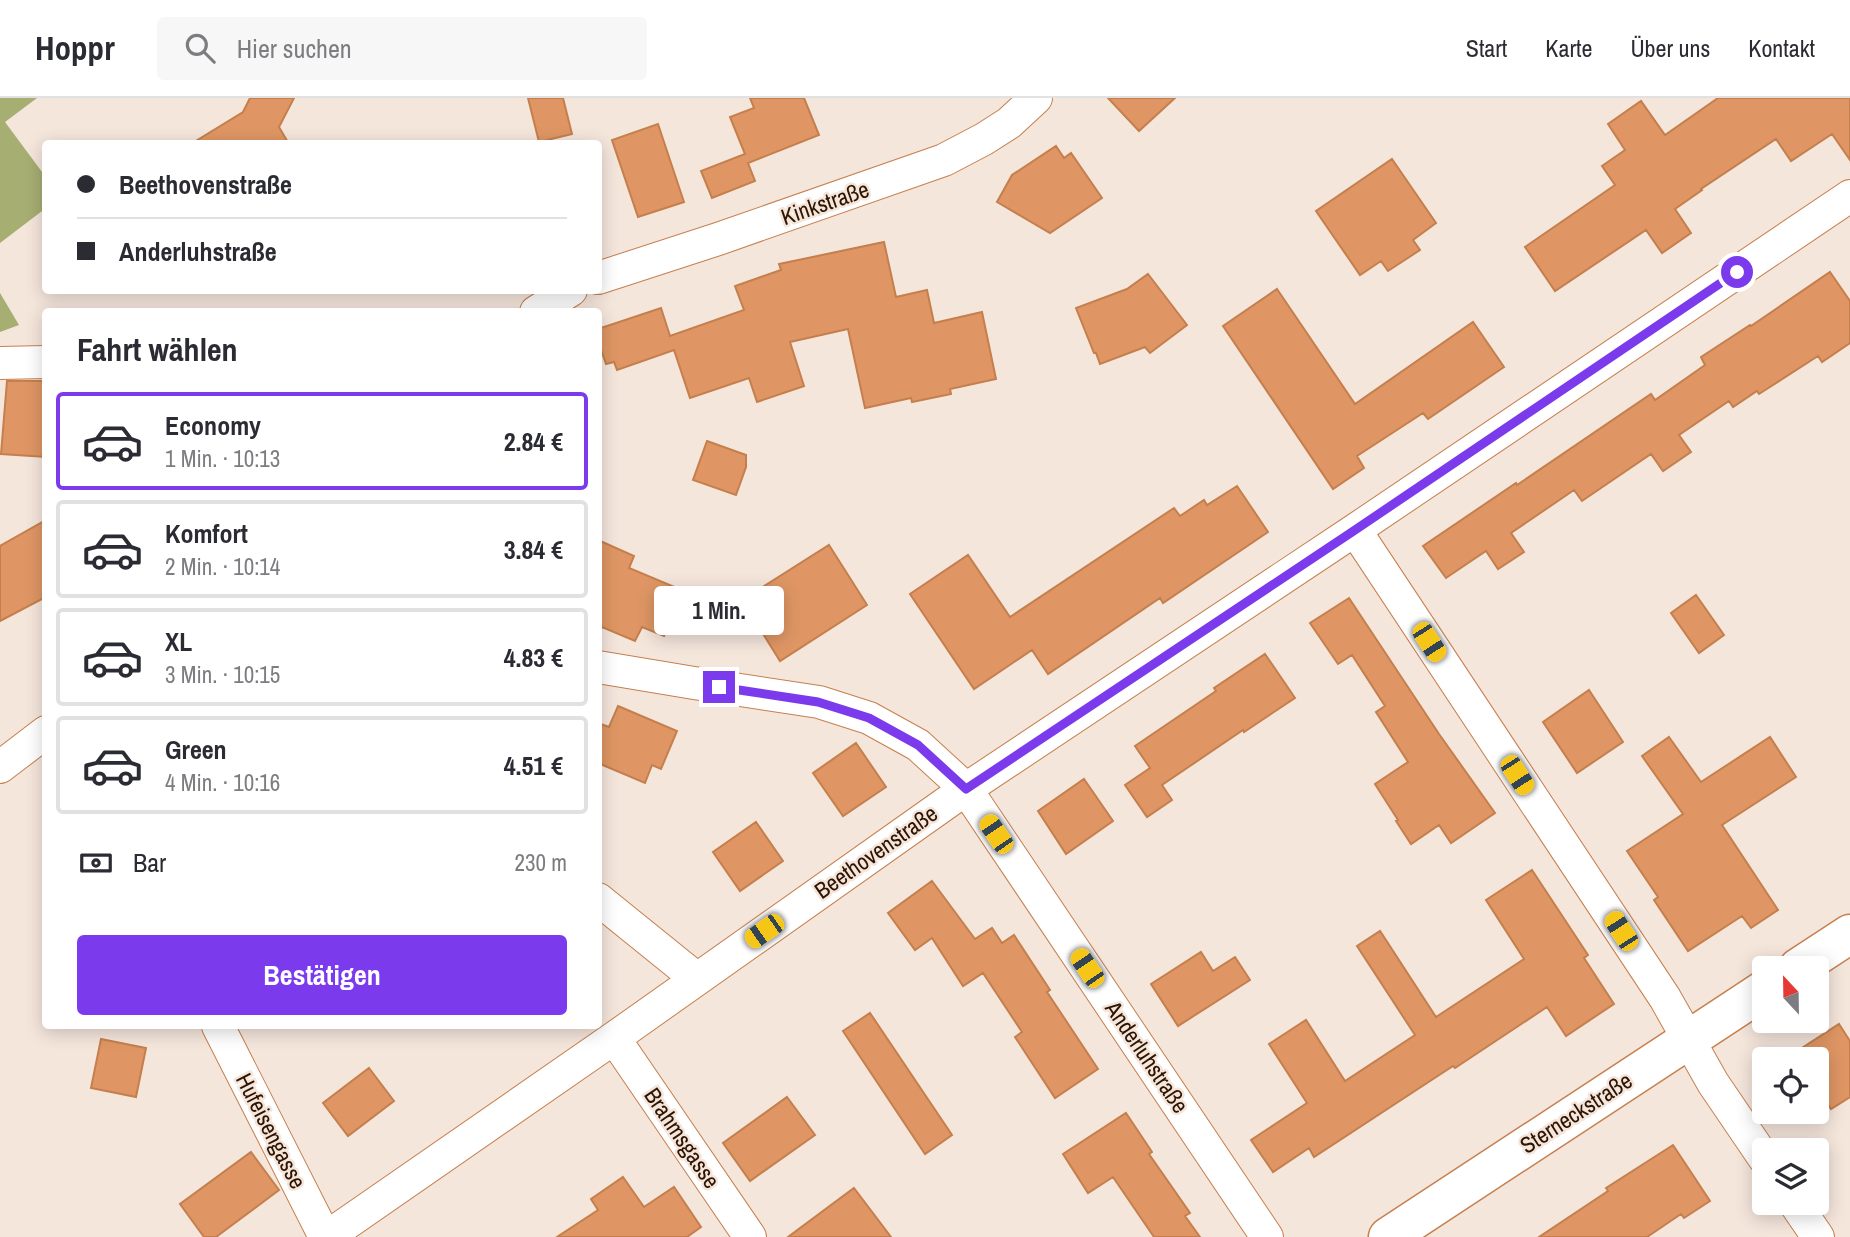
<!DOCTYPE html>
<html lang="de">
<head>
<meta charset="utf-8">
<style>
  :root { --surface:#fff; --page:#f7f7f7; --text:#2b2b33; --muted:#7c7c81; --line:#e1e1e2; --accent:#7c3aed }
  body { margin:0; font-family:"Archivo Narrow",sans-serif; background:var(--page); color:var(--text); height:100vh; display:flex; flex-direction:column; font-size:26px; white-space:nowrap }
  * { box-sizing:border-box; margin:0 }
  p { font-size:23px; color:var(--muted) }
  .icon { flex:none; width:38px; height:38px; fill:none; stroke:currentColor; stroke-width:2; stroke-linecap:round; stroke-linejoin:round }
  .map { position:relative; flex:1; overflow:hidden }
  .panel { position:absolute; left:42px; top:210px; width:560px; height:721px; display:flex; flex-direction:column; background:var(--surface); border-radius:7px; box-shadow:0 4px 18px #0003 }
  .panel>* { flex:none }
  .top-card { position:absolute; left:42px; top:42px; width:560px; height:154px; border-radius:7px; box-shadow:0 4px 18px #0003; display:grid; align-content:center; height:154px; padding:0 35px; background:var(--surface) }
  .needle { width:46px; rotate:338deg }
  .tools { position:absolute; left:1752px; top:858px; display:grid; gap:14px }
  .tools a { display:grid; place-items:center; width:77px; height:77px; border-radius:7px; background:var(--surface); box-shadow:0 4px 18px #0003; font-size:35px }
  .end { position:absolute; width:32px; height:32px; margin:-16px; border:9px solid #7c3aed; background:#fff; box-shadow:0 0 0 4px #fff }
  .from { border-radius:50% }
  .bubble { position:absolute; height:49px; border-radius:7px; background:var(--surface); box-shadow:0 4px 18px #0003; font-size:23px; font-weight:800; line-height:49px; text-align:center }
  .car { position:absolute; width:21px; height:42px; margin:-21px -10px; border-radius:9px; box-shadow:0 0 5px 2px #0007; background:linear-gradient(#f5c518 24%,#345 0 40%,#f5c518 0 76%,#345 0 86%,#f5c518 0) }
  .top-card b { display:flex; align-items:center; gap:24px; height:66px; font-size:26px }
  .top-card b+b { border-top:2px solid var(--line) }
  .top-card i { width:18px; height:18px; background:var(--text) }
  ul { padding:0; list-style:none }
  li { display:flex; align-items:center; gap:21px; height:98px; margin:0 14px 10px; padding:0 21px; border:4px solid var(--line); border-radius:7px }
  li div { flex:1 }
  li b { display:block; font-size:26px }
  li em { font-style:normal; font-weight:800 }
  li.on { border-color:var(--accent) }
  li>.icon { width:63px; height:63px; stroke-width:1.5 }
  h2 { padding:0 35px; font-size:32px; line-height:84px }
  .pay { display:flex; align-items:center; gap:18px; height:77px; padding:0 35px; font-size:26px }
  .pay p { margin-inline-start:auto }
  .action { display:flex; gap:14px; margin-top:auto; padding:14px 35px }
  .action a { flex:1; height:80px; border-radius:7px; background:var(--accent); color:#fff; font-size:28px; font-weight:800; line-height:80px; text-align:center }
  header { display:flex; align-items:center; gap:42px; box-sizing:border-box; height:98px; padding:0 35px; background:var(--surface); border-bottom:2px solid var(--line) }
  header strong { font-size:33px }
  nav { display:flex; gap:38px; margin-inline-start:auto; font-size:24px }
  .search { width:490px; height:63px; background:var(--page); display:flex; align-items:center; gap:18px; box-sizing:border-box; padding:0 24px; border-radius:7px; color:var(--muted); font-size:26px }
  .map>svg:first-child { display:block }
</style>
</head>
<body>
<header>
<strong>Hoppr</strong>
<div class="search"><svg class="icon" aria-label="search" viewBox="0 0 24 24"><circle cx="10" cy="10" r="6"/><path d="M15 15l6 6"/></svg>Hier suchen</div>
<nav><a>Start</a><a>Karte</a><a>Über uns</a><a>Kontakt</a></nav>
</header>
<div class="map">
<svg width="1850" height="1139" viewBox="0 0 1850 1139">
  <rect width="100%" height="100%" fill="#f5e6dc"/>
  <!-- forest -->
  <path fill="#a6ae72" d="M0,0H37L5,24L45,78L46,110L0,145Z
    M0,195L19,227L0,234Z"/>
  <!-- building -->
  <path fill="#df9664" stroke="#c57f4d" stroke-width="2" d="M250,0H294L279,29L289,46H191L243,14Z
    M528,0H563L572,36L539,44Z
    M750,0H804L819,37L748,65L755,83L712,100L701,73L745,56L730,19L754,10Z
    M1108,0H1175L1139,33Z
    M1718,0H1850V62L1832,36L1791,63L1776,41L1701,91L1702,92L1675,111L1691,135L1662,155L1646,132L1555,193L1525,149L1615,87L1602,68L1625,52L1608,26L1641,3L1665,37Z
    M658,26L684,104L638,119L612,42Z
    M1056,48L1064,60L1071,55L1102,100L1050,135L997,104L1012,77Z
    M1392,61L1436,125L1413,142L1420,152L1388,173L1381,163L1360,177L1316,113Z
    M884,144L896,199L927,192L934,225L982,214L996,281L950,291L951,296L912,304L911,300L865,310L848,231L790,244L804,288L757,304L749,280L690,300L674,252L617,272L614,264L606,266L598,243V231L661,210L670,238L744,212L735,188L781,172L779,166Z
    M1830,174L1850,203V245L1822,264L1818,258L1759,296L1757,293L1733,309L1729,303L1679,337L1691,354L1663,373L1651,356L1582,403L1574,392L1511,435L1524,454L1498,471L1486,453L1446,480L1423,448L1516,385L1517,387L1651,296L1655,302L1705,267L1701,259L1750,227L1751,228Z
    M1148,176L1187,227L1150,255L1145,249L1100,266L1096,255H1094L1076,210L1127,191Z
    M1277,191L1355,306L1473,224L1504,269L1428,321L1423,315L1357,358L1364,370L1333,391L1223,228Z
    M7,283H46V359L1,356Z
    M707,343L746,357V369L736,397L693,382Z
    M1237,388L1268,434L1163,505L1160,500L1048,576L1032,552L974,591L910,496L968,457L1010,519L1174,410L1180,418L1204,402L1207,407Z
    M46,422V499L0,523V448Z
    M598,442L634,458L629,470L684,493L664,538L642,529L635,543L602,529L598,538Z
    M829,447L867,507L780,563L742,502Z
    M1696,497L1724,537L1699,555L1671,515Z
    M1349,500L1439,636L1495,715L1451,745L1439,727L1411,746L1396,723L1398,722L1375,686L1408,664L1376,614L1385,608L1352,557L1338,566L1310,525Z
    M1265,556L1295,600L1244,634L1243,632L1162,687L1172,702L1147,719L1125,687L1150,670L1135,648L1216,593L1214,590Z
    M1589,592L1623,644L1577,675L1543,624Z
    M618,608L677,633L661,671L652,667L645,685L598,665V625L609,629Z
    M1669,639L1701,684L1770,639L1796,679L1722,727L1778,812L1751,830L1742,818L1688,853L1654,802L1658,799L1627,753L1683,716L1642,658Z
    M856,645L886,689L843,718L813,675Z
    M1084,681L1113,723L1066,756L1038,713Z
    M756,724L783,763L740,793L713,754Z
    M1532,772L1588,857L1584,860L1614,906L1566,938L1547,909L1455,970L1453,968L1314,1059L1309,1050L1273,1074L1251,1042L1307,1005L1269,946L1306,922L1345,983L1415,937L1357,848L1380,833L1436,919L1524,861L1486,802Z
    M932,783L975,841L992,830L1002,845L1014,837L1050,892L1047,894L1098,971L1055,1000L1015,939L1022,934L983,875L963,888L932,840L915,852L888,815Z
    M1201,854L1213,873L1235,859L1250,882L1178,928L1151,886Z
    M870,915L952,1037L925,1056L843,933Z
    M1839,926L1850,943V999L1831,1011L1826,1003L1816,1009V961H1785Z
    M101,941L146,950L136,999L91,990Z
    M369,970L394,1003L348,1038L323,1005Z
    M787,999L815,1037L750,1083L723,1045Z
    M1126,1015L1152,1054L1149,1056L1190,1115L1185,1118L1200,1139H1154L1113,1079L1088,1095L1063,1056Z
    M1673,1047L1710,1103L1684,1120L1681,1116L1647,1139H1539L1608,1093L1606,1090Z
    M251,1054L279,1092L216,1139H204L180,1106Z
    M623,1079L644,1109L674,1089L701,1129L687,1139H557L598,1112L591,1101Z
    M854,1090L891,1139H788Z"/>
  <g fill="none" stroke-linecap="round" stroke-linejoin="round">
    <defs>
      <path id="minor" d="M598,180L718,141L944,62L984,41L1009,25L1036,0
        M536,214L571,192
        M0,265L46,264
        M1355,432L1665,900L1713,985L1764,1060
        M598,569L694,585L819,604L869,620L918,647L966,691L1267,1139
        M0,669L46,634
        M598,801L697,881
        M218,928L325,1139
        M614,940L750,1139
        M1794,1104L1818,1139
        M327,1139L614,940L966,691L1355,432L1850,98"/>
      <path id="tertiary" d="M1798,870L1850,836
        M1388,1139L1764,892"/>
    </defs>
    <!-- minor casing -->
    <use href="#minor" stroke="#c67f4d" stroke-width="34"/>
    <!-- tertiary casing -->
    <use href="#tertiary" stroke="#c67f4d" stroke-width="41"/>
    <!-- minor -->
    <use href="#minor" stroke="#fff" stroke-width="32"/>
    <!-- tertiary -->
    <use href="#tertiary" stroke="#fff" stroke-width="38"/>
  </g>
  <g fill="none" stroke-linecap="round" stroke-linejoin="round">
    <!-- route -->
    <path stroke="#7c3aed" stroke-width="9" d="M719,589L818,604L869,620L918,647L966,691L1355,432L1737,174"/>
  </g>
  <g text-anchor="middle" stroke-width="5" stroke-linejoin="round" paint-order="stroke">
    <!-- street labels -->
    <g font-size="23" fill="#2e1300" stroke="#f5e6dc">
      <text transform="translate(825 105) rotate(-19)" y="8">Kinkstraße</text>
      <text transform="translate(876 754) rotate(-35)" y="8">Beethovenstraße</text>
      <text transform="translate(1147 959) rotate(56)" y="8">Anderluhstraße</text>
      <text transform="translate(1576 1015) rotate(-33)" y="8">Sterneckstraße</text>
      <text transform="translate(271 1033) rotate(63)" y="8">Hufeisengasse</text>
      <text transform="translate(682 1040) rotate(56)" y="8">Brahmsgasse</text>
    </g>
  </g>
</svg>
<div class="tools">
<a><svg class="needle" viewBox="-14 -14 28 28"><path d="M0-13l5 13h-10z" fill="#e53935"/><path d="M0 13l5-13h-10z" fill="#7c7c81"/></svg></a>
<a><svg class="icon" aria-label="locate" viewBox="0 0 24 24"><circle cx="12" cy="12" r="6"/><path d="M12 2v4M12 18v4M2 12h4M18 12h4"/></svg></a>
<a><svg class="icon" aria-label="layers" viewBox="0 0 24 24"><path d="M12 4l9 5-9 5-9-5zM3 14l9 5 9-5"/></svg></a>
</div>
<i class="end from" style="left:1737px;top:174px"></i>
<i class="end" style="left:719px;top:589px"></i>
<div class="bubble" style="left:654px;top:488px;width:130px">1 Min.</div>
<i class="car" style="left:1429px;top:544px;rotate:147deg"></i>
<i class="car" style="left:1517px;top:677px;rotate:147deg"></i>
<i class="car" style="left:996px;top:736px;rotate:326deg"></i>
<i class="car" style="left:764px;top:833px;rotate:235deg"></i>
<i class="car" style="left:1621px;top:833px;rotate:327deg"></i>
<i class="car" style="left:1087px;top:870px;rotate:326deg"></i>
<div class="top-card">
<b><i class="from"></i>Beethovenstraße</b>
<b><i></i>Anderluhstraße</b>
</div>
<section class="panel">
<h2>Fahrt wählen</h2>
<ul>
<li class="on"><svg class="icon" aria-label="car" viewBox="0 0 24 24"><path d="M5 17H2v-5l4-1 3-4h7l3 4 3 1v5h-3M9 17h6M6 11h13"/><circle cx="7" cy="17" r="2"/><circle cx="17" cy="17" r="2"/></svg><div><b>Economy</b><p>1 Min. · 10:13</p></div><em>2.84 €</em></li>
<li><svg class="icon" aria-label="car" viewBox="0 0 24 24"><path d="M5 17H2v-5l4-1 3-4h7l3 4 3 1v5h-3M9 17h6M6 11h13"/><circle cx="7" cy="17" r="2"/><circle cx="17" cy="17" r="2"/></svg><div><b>Komfort</b><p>2 Min. · 10:14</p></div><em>3.84 €</em></li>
<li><svg class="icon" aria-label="car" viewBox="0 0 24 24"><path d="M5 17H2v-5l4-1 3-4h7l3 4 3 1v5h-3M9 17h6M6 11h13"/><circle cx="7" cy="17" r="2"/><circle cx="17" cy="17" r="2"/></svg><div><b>XL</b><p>3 Min. · 10:15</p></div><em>4.83 €</em></li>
<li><svg class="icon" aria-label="car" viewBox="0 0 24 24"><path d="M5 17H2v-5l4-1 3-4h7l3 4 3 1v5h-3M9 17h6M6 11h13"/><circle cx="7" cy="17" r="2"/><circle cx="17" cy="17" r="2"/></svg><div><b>Green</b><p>4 Min. · 10:16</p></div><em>4.51 €</em></li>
</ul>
<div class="pay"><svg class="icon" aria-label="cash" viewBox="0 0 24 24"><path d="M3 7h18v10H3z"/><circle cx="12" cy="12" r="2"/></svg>Bar<p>230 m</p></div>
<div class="action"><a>Bestätigen</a></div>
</section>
</div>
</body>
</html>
